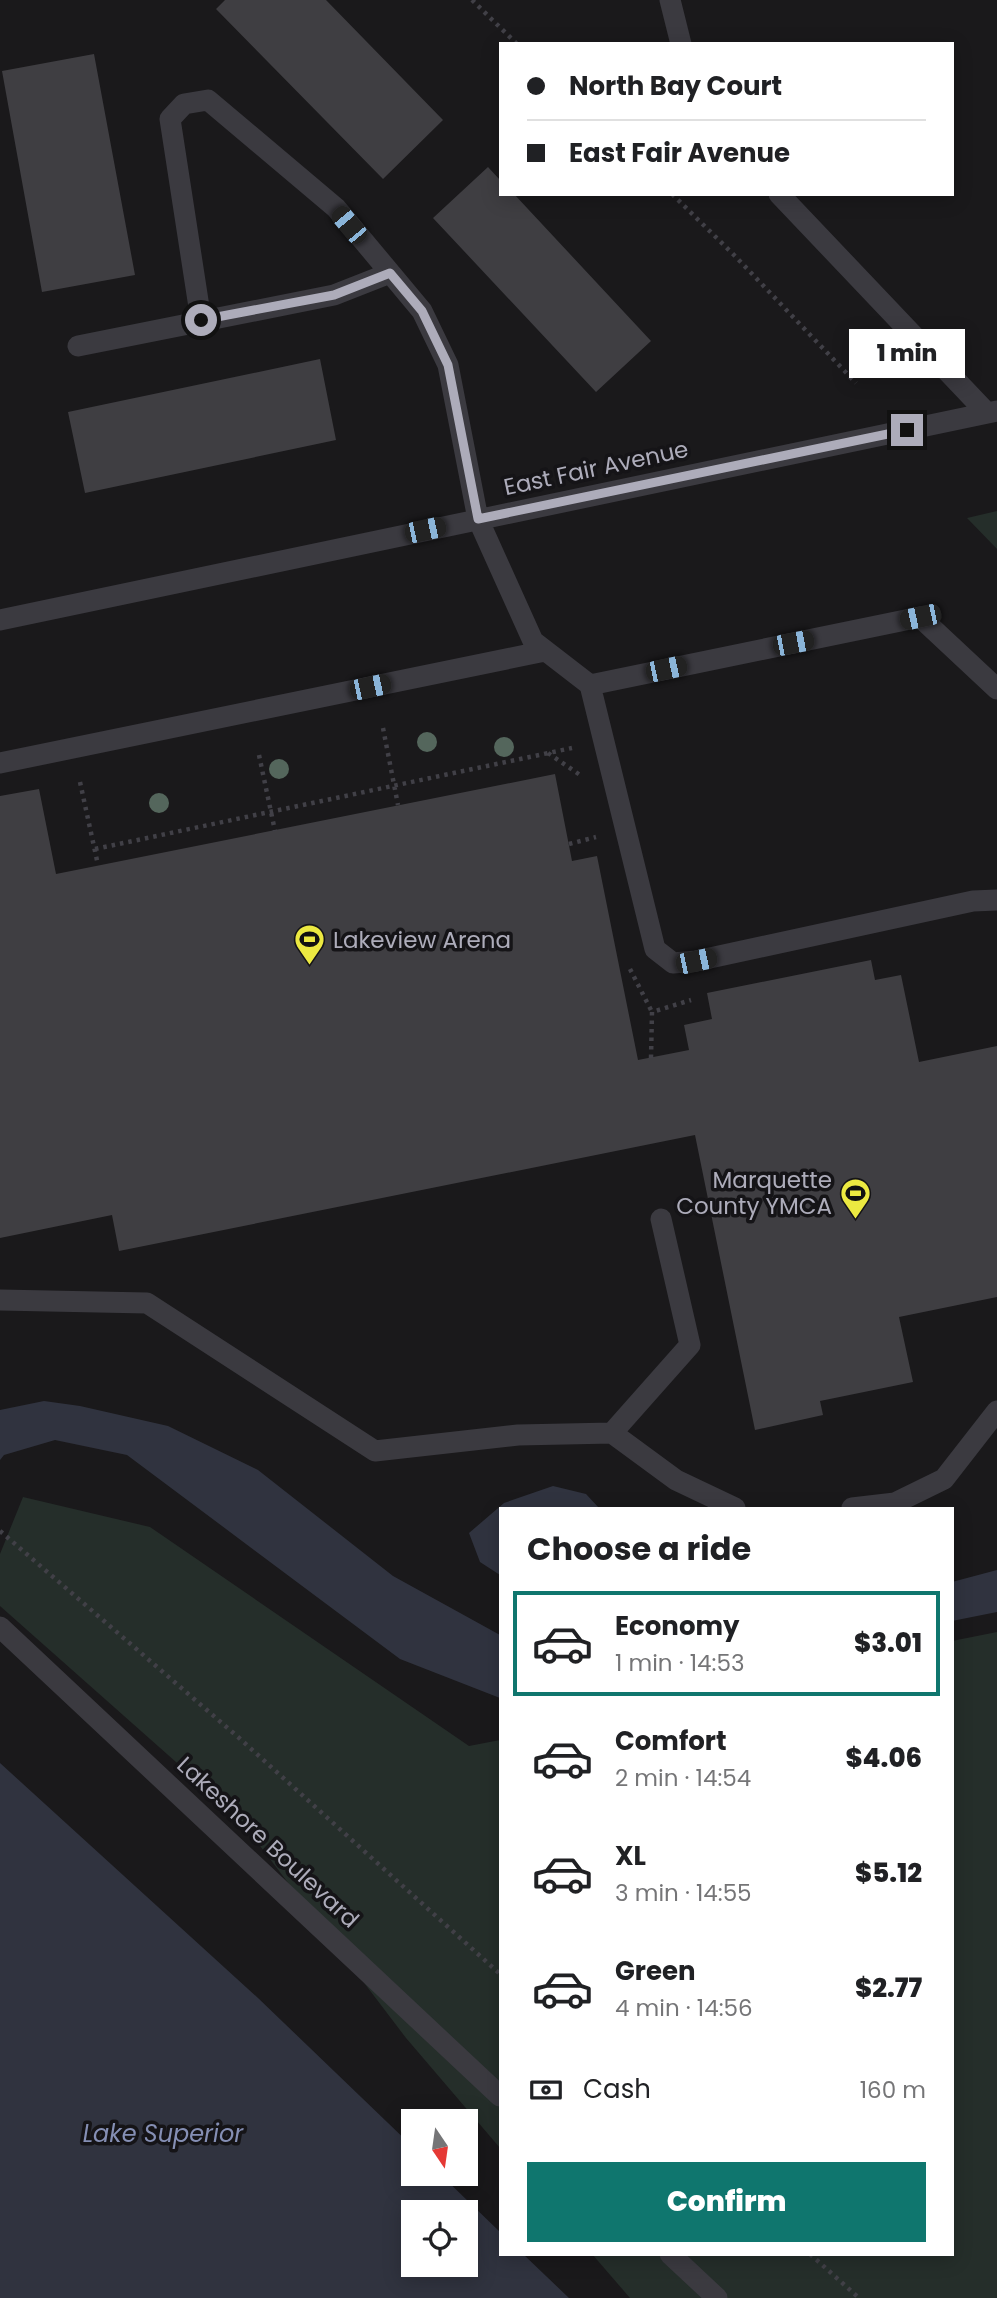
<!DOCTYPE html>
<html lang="en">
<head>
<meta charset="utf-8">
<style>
  :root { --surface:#fff; --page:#f6f6f6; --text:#202124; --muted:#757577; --line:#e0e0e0; --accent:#0f766e }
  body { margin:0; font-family:Poppins,sans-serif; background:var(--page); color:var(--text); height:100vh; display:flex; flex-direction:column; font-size:26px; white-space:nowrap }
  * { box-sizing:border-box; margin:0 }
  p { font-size:23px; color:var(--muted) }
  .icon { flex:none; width:38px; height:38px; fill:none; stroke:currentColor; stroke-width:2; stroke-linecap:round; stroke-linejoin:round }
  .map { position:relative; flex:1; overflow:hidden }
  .panel { position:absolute; left:499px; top:1507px; width:455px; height:749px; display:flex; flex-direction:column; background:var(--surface); border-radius:0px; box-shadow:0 4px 18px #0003 }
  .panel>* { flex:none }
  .banner { position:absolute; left:499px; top:42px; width:455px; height:154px; border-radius:0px; box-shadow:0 4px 18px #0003; display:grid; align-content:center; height:154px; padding:0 28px; background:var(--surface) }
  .needle { width:46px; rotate:167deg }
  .buttons { position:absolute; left:401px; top:2109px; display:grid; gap:14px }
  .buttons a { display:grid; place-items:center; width:77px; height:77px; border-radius:0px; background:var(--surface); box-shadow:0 4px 18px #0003; font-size:35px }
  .end { position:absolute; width:32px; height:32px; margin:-16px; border:9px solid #adacba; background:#111; box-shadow:0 0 0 4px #111 }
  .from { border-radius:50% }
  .bubble { position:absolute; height:49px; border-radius:0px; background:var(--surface); box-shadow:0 4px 18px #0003; font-size:23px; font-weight:800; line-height:49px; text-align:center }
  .car { position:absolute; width:21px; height:42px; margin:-21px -10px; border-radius:9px; box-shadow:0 0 5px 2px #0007; background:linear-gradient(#222 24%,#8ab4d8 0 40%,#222 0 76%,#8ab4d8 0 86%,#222 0) }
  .banner b { display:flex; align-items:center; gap:24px; height:66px; font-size:26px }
  .banner b+b { border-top:2px solid var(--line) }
  .banner i { width:18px; height:18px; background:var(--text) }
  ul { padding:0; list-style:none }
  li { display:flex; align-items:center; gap:21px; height:105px; margin:0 14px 10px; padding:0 14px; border:4px solid transparent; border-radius:0px }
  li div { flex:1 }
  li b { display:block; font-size:26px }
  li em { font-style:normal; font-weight:800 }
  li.selected { border-color:var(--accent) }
  li>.icon { width:63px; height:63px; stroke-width:1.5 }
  h2 { padding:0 28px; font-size:32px; line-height:84px }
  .pay { display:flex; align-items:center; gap:18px; height:77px; padding:0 28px; font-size:26px }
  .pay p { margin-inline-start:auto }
  .cta { display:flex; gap:14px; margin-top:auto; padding:14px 28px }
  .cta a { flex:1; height:80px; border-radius:0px; background:var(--accent); color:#fff; font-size:28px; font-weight:800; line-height:80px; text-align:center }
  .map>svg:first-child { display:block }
</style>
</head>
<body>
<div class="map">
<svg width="997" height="2298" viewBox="0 0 997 2298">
  <rect width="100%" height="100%" fill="#1a191b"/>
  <!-- green -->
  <path fill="#252e2a" d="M997,511V549L967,518Z
    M23,1497L150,1527L469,1746L500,1740V2148L406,2038L238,1817L0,1606V1554Z
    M997,1632V2298H630L592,2254H952V1641Z"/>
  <!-- water -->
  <path fill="#30333f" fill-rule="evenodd" d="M44,1401L80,1406L168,1426L258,1470L393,1576L500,1635V1698L400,1659L127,1455L55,1440L4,1455L0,1460V1410Z
    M553,1486L586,1494L599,1508H500V1575L480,1562L469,1533L504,1503Z
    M997,1570V1612L952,1621V1582Z
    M0,1763L258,1998L413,2147V2174H440L500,2232V2254H523L569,2298H0ZM413,2212H466V2264H413Z"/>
  <!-- building -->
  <path fill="#3f3e42" d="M225,0H326L443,120L383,179L216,9Z
    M94,54L135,275L42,292L2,71Z
    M488,167L500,180V194H514L651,341L596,392L433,218Z
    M320,359L336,440L85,493L68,412Z
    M555,774L572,861L597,856L638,1060L689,1050L684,1025L712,1019L707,993L871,960L875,980L901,975L919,1062L997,1046V1297L899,1317L913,1382L820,1401L823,1415L755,1430L695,1135L119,1251L112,1215L0,1238V796L39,789L56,874Z"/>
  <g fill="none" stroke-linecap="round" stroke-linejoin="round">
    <!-- path -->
    <path stroke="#414047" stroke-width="4.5" stroke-dasharray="3.5 5" stroke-linecap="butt" d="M472,0L517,44
      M672,194L735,256L856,383
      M383,728L398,805
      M548,753L580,775
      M259,755L275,831
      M80,782L98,865
      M569,844L596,837
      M95,849L572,748
      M630,969L652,1012
      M651,1058L652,1012L691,1000
      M0,1531L238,1737L500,1974
      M810,2254L859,2298"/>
    <!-- minor -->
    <path stroke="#3b3a40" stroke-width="21" d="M670,0L681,44
      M779,194L987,413
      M201,320L170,119L184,104L208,100L336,208L422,311L448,365L478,519L533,641L590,685L920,617L997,689
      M78,346L334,295L390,273
      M0,620L997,411
      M590,685L655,949L673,963L696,961L973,901L997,900
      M0,763L545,651
      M0,1300L147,1303L375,1451L518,1435L612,1433L676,1480L735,1508
      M612,1433L690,1345L661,1219
      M852,1508L895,1503L944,1479L997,1411
      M0,1627L500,2096
      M670,2254L717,2298"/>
  </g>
  <!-- trees -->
  <g fill="#54665c">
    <circle cx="427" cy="742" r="10"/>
    <circle cx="504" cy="747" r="10"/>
    <circle cx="279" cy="769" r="10"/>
    <circle cx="159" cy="803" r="10"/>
  </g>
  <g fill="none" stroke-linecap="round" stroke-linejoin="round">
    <!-- route -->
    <path stroke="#adacba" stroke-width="9" d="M201,320L334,295L390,273L422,311L448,365L478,519L907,430"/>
  </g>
  <!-- icons -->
  <defs>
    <symbol id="stadium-pin" viewBox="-11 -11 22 30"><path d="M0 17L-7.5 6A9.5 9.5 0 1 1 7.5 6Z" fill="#ece941" stroke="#151417"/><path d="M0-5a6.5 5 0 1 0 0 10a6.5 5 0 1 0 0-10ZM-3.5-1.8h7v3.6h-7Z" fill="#111"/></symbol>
  </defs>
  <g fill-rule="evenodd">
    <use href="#stadium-pin" x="292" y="922" width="35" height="47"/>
    <use href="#stadium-pin" x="838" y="1176" width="35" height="47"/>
  </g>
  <g text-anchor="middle" stroke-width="7" stroke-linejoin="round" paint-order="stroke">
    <!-- street labels -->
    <g font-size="23" fill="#adacba" stroke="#151417">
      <text transform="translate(596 468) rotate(-12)" y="8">East Fair Avenue</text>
      <text transform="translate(268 1842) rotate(43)" y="8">Lakeshore Boulevard</text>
    </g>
    <!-- poi labels -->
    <g font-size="23" fill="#adacba" stroke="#151417" text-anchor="start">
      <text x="333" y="948">Lakeview Arena</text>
      <text x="832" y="1188" text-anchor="end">Marquette<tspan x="832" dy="26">County YMCA</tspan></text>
    </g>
    <!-- water labels -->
    <g font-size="24" font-style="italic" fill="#858fb4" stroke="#151417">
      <text x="163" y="2142">Lake Superior</text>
    </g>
  </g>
</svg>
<div class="buttons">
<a><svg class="needle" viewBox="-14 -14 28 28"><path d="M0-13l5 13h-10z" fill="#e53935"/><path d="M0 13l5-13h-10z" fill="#757577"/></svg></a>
<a><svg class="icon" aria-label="locate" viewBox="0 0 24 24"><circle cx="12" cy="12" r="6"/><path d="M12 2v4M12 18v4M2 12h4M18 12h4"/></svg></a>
</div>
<i class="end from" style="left:201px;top:320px"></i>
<i class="end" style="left:907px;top:430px"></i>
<div class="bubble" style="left:849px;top:329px;width:116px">1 min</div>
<i class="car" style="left:349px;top:225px;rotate:320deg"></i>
<i class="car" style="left:425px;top:530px;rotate:78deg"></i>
<i class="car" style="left:920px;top:617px;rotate:258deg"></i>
<i class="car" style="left:793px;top:643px;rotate:79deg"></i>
<i class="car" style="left:666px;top:669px;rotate:78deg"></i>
<i class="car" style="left:370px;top:687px;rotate:78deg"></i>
<i class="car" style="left:696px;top:961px;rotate:78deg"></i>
<div class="banner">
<b><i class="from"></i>North Bay Court</b>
<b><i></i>East Fair Avenue</b>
</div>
<section class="panel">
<h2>Choose a ride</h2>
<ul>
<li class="selected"><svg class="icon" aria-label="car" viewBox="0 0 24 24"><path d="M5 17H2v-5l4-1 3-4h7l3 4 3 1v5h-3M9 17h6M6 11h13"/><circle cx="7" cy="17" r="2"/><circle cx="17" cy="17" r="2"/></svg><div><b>Economy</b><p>1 min · 14:53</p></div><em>$3.01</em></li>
<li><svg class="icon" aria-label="car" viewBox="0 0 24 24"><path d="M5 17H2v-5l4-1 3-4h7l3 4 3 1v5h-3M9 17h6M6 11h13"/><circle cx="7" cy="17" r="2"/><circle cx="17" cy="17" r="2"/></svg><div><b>Comfort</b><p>2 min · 14:54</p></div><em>$4.06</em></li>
<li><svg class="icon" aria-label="car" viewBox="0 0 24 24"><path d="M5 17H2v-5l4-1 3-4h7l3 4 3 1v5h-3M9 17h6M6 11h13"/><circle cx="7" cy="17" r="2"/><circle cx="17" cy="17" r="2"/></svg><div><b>XL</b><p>3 min · 14:55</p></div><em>$5.12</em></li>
<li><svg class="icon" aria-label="car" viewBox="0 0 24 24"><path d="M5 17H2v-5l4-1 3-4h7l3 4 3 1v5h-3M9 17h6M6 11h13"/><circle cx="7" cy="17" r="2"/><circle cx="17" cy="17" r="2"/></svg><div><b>Green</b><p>4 min · 14:56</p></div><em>$2.77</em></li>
</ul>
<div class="pay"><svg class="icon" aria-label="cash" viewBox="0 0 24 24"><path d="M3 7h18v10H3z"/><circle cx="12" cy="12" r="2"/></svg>Cash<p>160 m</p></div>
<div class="cta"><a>Confirm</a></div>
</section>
</div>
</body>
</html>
